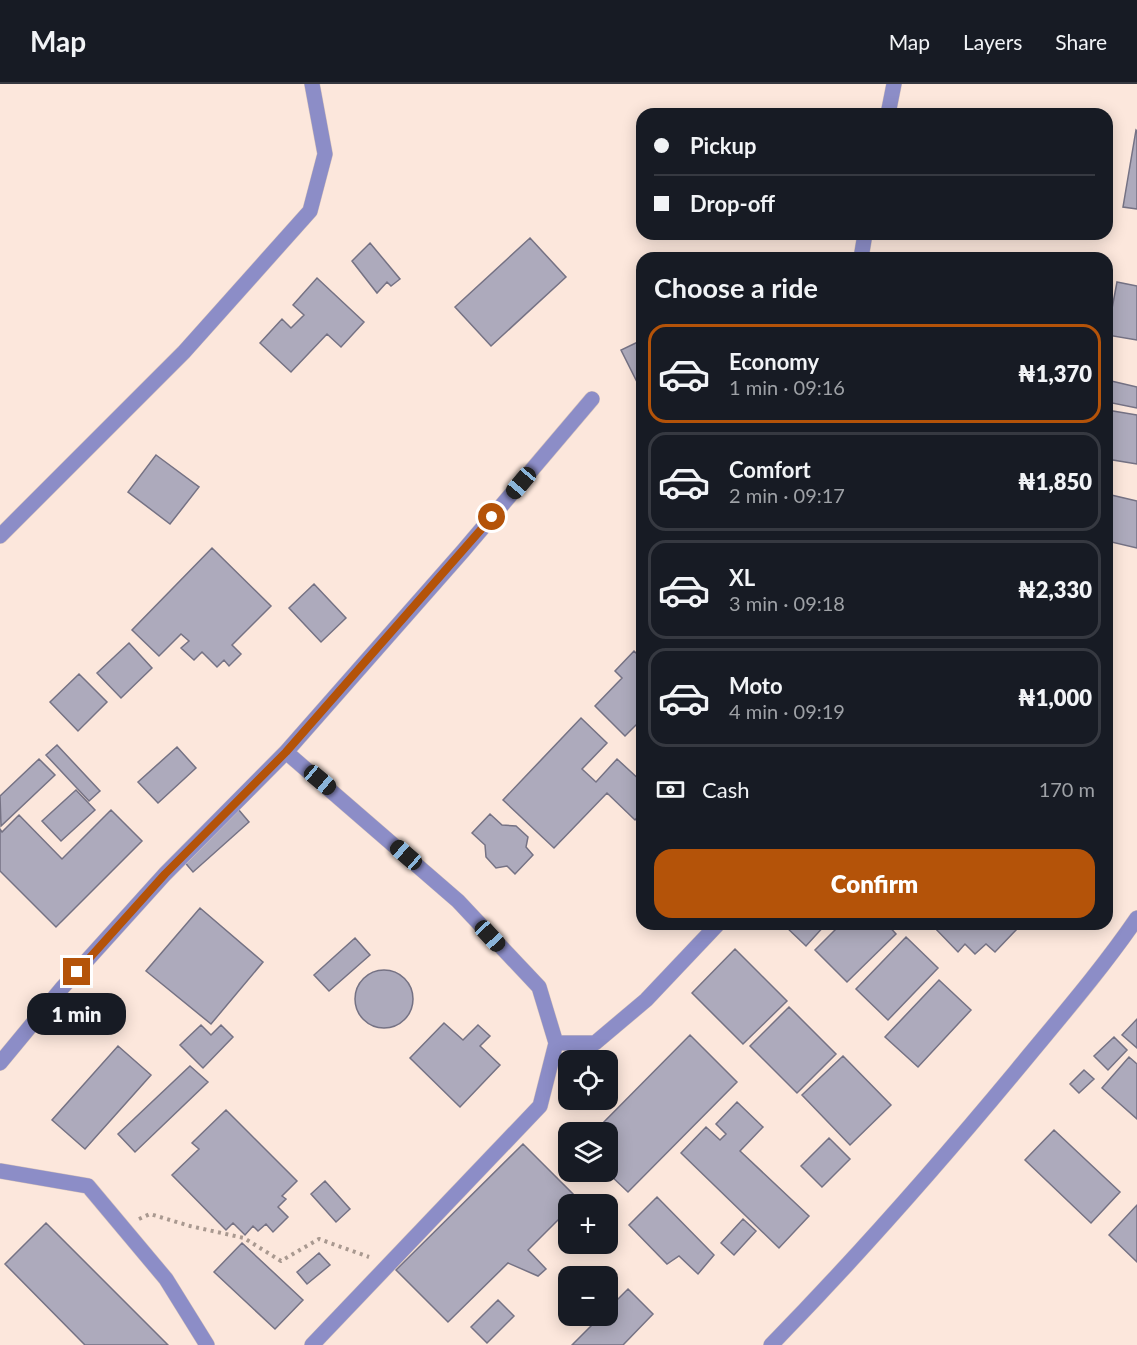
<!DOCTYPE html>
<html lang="en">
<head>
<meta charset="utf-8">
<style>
  :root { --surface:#171b24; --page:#242831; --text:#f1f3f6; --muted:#9ea1a6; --line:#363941; --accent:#b45309 }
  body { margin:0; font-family:Lato,sans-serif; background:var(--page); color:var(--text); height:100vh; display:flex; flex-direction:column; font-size:22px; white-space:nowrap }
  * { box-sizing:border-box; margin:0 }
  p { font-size:20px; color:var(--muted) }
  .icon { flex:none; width:33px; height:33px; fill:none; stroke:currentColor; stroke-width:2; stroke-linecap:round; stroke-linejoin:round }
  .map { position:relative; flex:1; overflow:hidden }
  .sheet { position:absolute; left:636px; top:168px; width:477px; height:678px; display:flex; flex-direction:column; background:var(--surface); border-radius:18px; box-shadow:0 3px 15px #0003 }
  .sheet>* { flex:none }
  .top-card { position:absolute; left:636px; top:24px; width:477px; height:132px; border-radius:18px; box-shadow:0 3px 15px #0003; display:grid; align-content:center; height:132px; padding:0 18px; background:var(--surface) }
  .buttons { position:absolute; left:558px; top:966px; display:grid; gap:12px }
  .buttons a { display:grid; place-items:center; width:60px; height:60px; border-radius:12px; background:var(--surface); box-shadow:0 3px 15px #0003; font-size:30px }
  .end { position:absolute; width:27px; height:27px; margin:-14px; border:8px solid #b45309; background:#fff; box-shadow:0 0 0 3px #fff }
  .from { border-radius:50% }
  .bubble { position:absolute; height:42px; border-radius:18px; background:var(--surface); box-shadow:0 3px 15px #0003; font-size:20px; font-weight:800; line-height:42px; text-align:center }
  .car { position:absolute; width:18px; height:36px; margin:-18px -9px; border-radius:8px; box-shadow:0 0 4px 2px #0007; background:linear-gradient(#222 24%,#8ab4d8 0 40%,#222 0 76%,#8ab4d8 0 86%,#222 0) }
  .top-card b { display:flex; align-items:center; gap:21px; height:57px; font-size:22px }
  .top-card b+b { border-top:2px solid var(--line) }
  .top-card i { width:15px; height:15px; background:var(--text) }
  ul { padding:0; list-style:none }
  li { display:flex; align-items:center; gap:18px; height:99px; margin:0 12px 9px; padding:0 6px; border:3px solid var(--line); border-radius:18px }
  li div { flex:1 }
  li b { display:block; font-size:22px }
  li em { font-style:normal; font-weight:800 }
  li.current { border-color:var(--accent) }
  li>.icon { width:54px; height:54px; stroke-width:1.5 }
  h2 { padding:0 18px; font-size:27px; line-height:72px }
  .pay { display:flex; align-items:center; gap:15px; height:66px; padding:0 18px; font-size:22px }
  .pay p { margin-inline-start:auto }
  .action { display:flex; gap:12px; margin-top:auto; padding:12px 18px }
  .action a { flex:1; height:69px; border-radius:18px; background:var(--accent); color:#fff; font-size:24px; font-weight:800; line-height:69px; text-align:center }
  header { display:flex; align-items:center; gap:36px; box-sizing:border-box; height:84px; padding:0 30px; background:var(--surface); border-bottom:2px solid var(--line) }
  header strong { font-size:28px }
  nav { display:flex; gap:33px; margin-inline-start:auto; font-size:21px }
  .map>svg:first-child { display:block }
</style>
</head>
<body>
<header>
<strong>Map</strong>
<nav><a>Map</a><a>Layers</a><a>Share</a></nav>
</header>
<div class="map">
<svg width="1137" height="1261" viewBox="0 0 1137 1261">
  <rect width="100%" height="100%" fill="#fce7dc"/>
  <!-- building -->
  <path fill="#adaabc" stroke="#757284" stroke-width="1.5" d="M1136,46L1137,47V125L1123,123Z
    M530,154L566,193L491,262L455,223Z
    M370,159L400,195L391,202L387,198L377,209L352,177Z
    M317,194L364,238L341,263L327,250L291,288L260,259L282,235L291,244L304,231L293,221Z
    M1117,198L1137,202V256L1107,251Z
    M642,256V308L621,266Z
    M1107,296L1137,303V324L1107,318Z
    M1107,326L1137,331V380L1107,375Z
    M156,371L199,403L170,440L128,408Z
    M1107,410L1137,417V464L1107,457Z
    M212,464L271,522L232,561L241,570L229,582L224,576L217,583L202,568L194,576L181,564L189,557L181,550L159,572L132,546Z
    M314,500L346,534L321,558L289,524Z
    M129,559L152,584L121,614L97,589Z
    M634,567L642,575V635L625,652L595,622L622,594L615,587Z
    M79,590L107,618L78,647L50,618Z
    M581,634L607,659L582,685L596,698L617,675L642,698V728L635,736L607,709L554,764L503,716Z
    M57,661L100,707L89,717L46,671Z
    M177,663L196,684L158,719L138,698Z
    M39,675L55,691L1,742L0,712Z
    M76,706L95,726L61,757L42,737Z
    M238,725L249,738L193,788L182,775Z
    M111,726L142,757L56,843L0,787V745L2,748L19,731L62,775Z
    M490,730L502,741L516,742L528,753L526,763L533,771L515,790L507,782L496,784L486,773L485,761L472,749Z
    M200,824L263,878L211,940L146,887Z
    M783,840H826L806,862Z
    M841,840H887L896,850L847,898L815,866Z
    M931,840H1010L1016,846L995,868L986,860L975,870L965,860L958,868Z
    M906,853L938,884L888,936L856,905Z
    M355,854L370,871L329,907L314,891Z
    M735,865L787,917L743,960L692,909Z
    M355 915a29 29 0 1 1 58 0a29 29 0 1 1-58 0Z
    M939,896L971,926L918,983L885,953Z
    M789,923L836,970L797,1009L750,962Z
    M1137,935V964L1122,951Z
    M444,939L463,956L478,941L490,952L480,962L500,981L460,1023L410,974Z
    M201,941L211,951L221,941L233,953L203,984L180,961Z
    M690,951L737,998L628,1108L607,1088L608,1048H594Z
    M1114,953L1127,966L1108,986L1094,972Z
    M118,962L151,991L85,1065L52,1036Z
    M843,972L891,1021L850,1061L802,1011Z
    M1129,973L1137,980V1035L1102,1004Z
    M190,982L208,998L135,1068L118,1050Z
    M1084,986L1094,995L1079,1009L1070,1000Z
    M737,1018L763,1043L740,1067L809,1132L779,1164L681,1069L706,1043L720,1056L726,1050L716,1040Z
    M226,1026L297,1097L282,1112L286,1115L278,1123L288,1133L273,1148L266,1140L258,1147L253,1142L245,1151L233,1139L226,1146L172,1091L199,1065L192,1059Z
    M1054,1046L1120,1108L1091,1139L1025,1076Z
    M829,1054L850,1075L822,1103L801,1082Z
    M523,1060L579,1116L574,1120H568V1126L528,1166L546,1185L538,1192L508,1179L448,1238L396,1186Z
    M325,1097L350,1125L336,1138L311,1110Z
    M657,1113L714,1171L698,1190L679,1172L667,1180L629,1141Z
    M1137,1121V1178L1109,1151Z
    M743,1135L756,1147L734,1171L721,1159Z
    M46,1139L168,1261H85L5,1180Z
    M242,1159L303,1216L275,1245L214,1188Z
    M319,1169L330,1181L307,1200L297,1188Z
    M628,1205L653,1230L623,1261H572L601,1232H608V1225Z
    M498,1216L514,1232L487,1259L471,1243Z"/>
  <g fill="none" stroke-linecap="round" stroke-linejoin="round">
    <defs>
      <path id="street" d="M888,30L894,0
        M861,174L865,150
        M0,452L184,268L310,127L325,70L312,0
        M286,668L463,467L592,315
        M556,959H595L646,916L718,840
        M0,979L62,904L165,790L286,668L458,817L539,903L556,959L540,1022L312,1261
        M0,1087L88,1102L166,1195L207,1261
        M771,1261C856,1174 938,1081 1016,987C1057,937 1100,888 1137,834"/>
    </defs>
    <!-- street casing -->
    <use href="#street" stroke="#d8c5bb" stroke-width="16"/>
    <!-- path -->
    <path stroke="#a99990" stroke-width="4" stroke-dasharray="3 4.5" stroke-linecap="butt" d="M139,1135L150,1130L190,1142L244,1154L281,1177L319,1155L369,1173"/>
    <!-- street -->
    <use href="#street" stroke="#8c8dc7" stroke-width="15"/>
  </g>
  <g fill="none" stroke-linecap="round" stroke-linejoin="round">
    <!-- route -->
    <path stroke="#b45309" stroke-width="8" d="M77,888L165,790L286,668L492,433"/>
  </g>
</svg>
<div class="buttons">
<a><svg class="icon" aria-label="locate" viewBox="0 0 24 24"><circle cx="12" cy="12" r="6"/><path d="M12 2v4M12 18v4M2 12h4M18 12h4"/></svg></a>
<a><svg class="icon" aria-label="layers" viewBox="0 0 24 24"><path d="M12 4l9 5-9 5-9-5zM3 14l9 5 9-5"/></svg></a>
<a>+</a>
<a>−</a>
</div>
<i class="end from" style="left:492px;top:433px"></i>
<i class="end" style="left:77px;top:888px"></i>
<div class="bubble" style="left:27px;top:909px;width:99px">1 min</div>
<i class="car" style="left:521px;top:399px;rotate:220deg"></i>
<i class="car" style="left:320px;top:696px;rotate:130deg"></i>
<i class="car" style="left:406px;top:771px;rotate:311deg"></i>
<i class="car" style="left:490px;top:852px;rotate:137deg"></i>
<div class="top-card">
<b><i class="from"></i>Pickup</b>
<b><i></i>Drop-off</b>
</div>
<section class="sheet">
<h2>Choose a ride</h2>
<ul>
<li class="current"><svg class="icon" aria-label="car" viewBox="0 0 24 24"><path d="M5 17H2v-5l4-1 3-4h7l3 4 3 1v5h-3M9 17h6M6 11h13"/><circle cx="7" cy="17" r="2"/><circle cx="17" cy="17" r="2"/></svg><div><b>Economy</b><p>1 min · 09:16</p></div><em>₦1,370</em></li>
<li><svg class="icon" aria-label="car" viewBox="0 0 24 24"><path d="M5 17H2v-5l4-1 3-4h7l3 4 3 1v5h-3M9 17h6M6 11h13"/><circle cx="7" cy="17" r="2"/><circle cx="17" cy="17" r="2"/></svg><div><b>Comfort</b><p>2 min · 09:17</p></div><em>₦1,850</em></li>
<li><svg class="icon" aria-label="car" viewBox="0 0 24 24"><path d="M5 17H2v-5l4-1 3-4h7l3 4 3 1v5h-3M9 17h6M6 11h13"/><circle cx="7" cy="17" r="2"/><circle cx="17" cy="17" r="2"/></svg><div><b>XL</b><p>3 min · 09:18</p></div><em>₦2,330</em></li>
<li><svg class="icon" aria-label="car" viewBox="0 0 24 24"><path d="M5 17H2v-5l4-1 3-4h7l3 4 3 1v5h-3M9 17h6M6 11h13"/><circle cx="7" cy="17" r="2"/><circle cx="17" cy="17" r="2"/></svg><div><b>Moto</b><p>4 min · 09:19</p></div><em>₦1,000</em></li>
</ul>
<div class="pay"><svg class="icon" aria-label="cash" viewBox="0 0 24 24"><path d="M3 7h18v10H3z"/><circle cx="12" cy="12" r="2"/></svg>Cash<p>170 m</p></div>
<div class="action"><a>Confirm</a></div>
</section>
</div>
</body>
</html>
